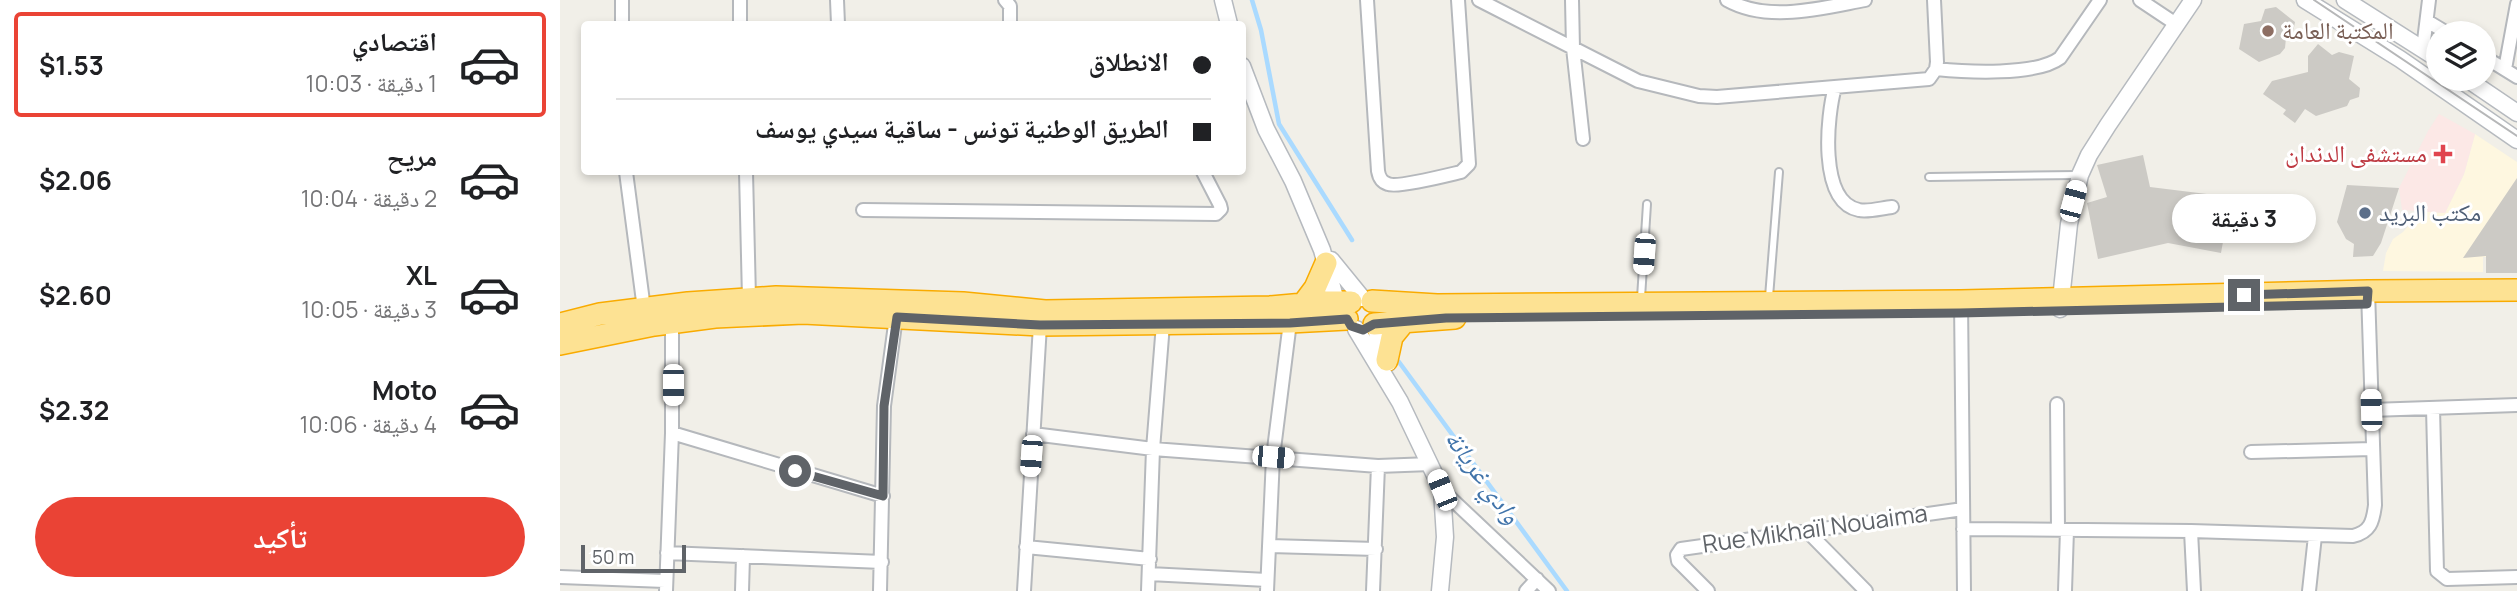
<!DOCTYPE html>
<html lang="ar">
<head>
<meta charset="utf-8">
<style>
  :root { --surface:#fff; --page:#f6f6f6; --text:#202124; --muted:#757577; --line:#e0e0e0; --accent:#ea4335 }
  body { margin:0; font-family:Manrope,"Noto Naskh Arabic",sans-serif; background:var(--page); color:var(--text); direction:rtl; height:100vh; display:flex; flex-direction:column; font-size:26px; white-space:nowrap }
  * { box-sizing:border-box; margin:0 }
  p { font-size:23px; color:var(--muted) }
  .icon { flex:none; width:38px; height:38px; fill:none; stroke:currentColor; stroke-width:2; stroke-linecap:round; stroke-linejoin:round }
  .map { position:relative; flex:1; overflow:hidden; direction:ltr }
  .drawer { display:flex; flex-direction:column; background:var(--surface); width:560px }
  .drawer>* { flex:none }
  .top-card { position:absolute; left:21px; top:21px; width:665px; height:154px; border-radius:7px; box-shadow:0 4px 10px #0003; direction:rtl; display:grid; align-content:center; height:154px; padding:0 35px; background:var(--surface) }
  .controls { position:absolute; left:1866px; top:21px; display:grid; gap:14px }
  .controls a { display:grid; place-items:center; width:70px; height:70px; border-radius:50%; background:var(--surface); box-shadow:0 4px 10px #0003; font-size:35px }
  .scale { position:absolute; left:21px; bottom:18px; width:105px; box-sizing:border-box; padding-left:7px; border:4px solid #5f6368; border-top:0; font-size:19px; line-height:24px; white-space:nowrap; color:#5f6368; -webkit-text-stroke:5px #fff; paint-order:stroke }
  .end { position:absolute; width:32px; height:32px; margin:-16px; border:9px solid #5f6368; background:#fff; box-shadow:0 0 0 4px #fff }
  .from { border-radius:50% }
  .bubble { position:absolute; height:49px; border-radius:24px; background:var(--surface); box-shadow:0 4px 10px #0003; font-size:23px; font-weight:700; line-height:49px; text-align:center; direction:rtl }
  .car { position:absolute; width:21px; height:42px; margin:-21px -10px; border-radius:9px; box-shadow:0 0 5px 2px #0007; background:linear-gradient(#fff 24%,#345 0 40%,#fff 0 76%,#345 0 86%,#fff 0) }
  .top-card b { display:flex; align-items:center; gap:24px; height:66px; font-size:26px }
  .top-card b+b { border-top:2px solid var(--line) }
  .top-card i { width:18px; height:18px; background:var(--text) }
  ul { padding:12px 0 0; list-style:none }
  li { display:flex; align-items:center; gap:21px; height:105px; margin:0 14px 10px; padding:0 21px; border:4px solid transparent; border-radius:7px }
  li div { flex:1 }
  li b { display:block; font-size:26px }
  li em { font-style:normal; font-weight:700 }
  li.on { border-color:var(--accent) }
  li>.icon { width:63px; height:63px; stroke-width:1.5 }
  .action { display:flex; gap:14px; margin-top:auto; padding:14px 35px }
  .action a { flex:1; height:80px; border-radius:42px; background:var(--accent); color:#fff; font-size:28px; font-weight:700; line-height:80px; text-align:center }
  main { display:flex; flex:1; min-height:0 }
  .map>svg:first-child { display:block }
</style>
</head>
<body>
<main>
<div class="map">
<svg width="1957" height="591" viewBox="0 0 1957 591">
  <rect width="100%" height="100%" fill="#f1efe8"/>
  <!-- commercial -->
  <path fill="#fef7e0" d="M1915,134L1957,162V257H1923V272L1823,271L1826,253L1833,239L1843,232L1861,211L1885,213L1904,174Z"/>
  <!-- medical -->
  <path fill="#fce8e6" d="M1879,114L1915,134L1904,174L1885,213L1842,210L1839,188L1868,131Z"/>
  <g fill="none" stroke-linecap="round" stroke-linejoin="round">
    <!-- stream -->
    <path stroke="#aadaff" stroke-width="4.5" d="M692,0L701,30L719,124L792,240
      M839,362L1007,591"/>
  </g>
  <!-- building -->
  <path fill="#cccac5" d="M1716,7L1735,22L1732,38H1726L1725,48L1720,54L1699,62L1679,49L1684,24L1701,21L1705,9Z
    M1758,44L1772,55L1779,52L1794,56L1789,79L1800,88L1799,97L1790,100L1787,106L1756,116L1745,109L1735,123L1723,114L1726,110L1703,94L1712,81L1748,72V56Z
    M1583,155L1590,187L1671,197L1661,253L1608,243L1538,259L1527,203L1547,197L1537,165Z
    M1957,178V273H1926V256L1903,258Z
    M1787,185L1839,188L1821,243L1813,256L1793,257L1794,244L1786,239L1777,222Z"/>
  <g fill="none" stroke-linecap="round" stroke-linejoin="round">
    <defs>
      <path id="lane" d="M1369,177L1518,175
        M1209,297L1219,172
        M1081,298L1087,204"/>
      <path id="street" d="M180,0V24
        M277,0L278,24
        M445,0L450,6V24
        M807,0L818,171C819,177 821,182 828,184C837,188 888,175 901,172L909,164L898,0
        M919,0L1078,81L1139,96L1157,97L1369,79L1376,69L1377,62L1374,0
        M1012,0L1013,48L1023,139
        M1167,0C1208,23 1262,8 1305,0
        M1580,0L1616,24
        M1867,21L1887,33
        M62,24V0
        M1863,49L1869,0
        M1923,56L1957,77
        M1376,69C1406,72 1476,76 1500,58L1540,0
        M1945,69L1957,4
        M1275,87C1267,115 1258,202 1299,210C1308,212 1322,208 1332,207
        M66,172L84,309
        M186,172L189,298
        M303,210L656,214L661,209L660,205L643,172
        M1401,301L1404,591
        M1497,404L1498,529
        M1873,408L1877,571L1887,579L1957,577
        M1811,410L1957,405
        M112,433L323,496
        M473,434L593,449L818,466L871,464
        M1691,452L1812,449
        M882,490L989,591
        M1403,529L1631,531
        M1247,531L1306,591
        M709,546L816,549
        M466,547L590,559
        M107,553L322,562
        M589,574L707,580
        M0,577L105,581
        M106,591L112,433V323
        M182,591L183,556
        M320,591L324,406L336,317
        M464,591L480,325
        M588,591L593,449L603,324
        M707,591L713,457L730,322
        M813,591L818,466
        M966,591L977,579
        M1148,591L1118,561L1117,555L1121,549L1403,509
        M1505,591L1507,530
        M1634,591L1631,531L1793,536C1810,532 1813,522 1815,505L1808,291
        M1749,591L1755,536"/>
      <path id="secondary" d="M663,0L669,24
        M1745,0L1840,59L1957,140
        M1785,0L1878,59
        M682,66L706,129L733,181L762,250L776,301L782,309
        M1907,79L1957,113
        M771,260L802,298
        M1500,309L1509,224L1520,175L1529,155L1548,125L1633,0
        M814,324L828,363
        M796,329L840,402L882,490L885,537L880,591"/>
      <path id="highway" d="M812,301L877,305L1401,301L1808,291L1957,290
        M743,304L755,288L766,263
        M0,324L40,314L128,303L216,297L403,303L485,311L710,307L766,302H791
        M814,324L895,318
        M0,344L94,325L155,317L243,313L480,325L730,322L787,319
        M827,360L832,337L845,321"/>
    </defs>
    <!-- lane casing -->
    <use href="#lane" stroke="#b5b8bc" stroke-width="10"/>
    <!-- street casing -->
    <use href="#street" stroke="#b5b8bc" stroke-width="16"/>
    <!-- secondary casing -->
    <use href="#secondary" stroke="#b6babf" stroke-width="19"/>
    <!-- highway casing -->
    <use href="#highway" stroke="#f9ab00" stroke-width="24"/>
    <!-- lane -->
    <use href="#lane" stroke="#fff" stroke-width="6"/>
    <!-- street -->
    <use href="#street" stroke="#fff" stroke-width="12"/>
    <!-- secondary -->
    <use href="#secondary" stroke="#fff" stroke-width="16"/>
    <!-- highway -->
    <use href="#highway" stroke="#fde293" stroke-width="21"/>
    <!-- tram -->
    <path stroke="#b6b7b8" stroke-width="2" d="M1754,0L1957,136"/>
  </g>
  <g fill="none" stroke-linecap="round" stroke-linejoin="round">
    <!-- route -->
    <path stroke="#5f6368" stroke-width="9" d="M235,471L323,496L324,406L337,317L480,325L730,323L787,319L791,326L803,330L814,324L886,318L1400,313L1807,304L1808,291L1684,295"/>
  </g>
  <!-- markers -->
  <circle fill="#8d6e63" stroke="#fff" stroke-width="2.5" cx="1708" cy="31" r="7"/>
  <path fill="#e0444e" stroke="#fff" stroke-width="2.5" d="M1879.5 143.5h7v7h7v7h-7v7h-7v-7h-7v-7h7z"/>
  <circle fill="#5c6f8a" stroke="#fff" stroke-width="2.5" cx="1805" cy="213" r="7"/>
  <g text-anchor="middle" stroke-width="6" stroke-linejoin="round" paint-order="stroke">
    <!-- education labels -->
    <g font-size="24" fill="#785e54" stroke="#fff" text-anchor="start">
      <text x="1722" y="39">المكتبة العامة</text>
    </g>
    <!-- health labels -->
    <g font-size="24" fill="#be3a42" stroke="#fff" text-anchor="end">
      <text x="1867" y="162">مستشفى الدندان</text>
    </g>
    <!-- service labels -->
    <g font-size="24" fill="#4e5e75" stroke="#fff" text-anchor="start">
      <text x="1819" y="221">مكتب البريد</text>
    </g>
    <!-- street labels -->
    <g font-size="24" fill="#5f6368" stroke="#fff">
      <text transform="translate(1255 529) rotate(-8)" y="8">Rue Mikhaïl Nouaima</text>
    </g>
    <!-- water labels -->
    <g font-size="26" font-style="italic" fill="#4174aa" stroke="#fff">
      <text transform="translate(923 477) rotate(54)" y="9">وادي غريانة</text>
    </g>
  </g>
</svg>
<div class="controls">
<a><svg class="icon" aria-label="layers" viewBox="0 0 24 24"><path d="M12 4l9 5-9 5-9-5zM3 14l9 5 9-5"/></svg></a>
</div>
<div class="scale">50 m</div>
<i class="end from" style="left:235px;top:471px"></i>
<i class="end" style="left:1684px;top:295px"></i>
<div class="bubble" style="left:1612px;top:194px;width:144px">3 دقيقة</div>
<i class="car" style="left:1513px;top:201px;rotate:15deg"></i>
<i class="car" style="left:1084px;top:254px;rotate:184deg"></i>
<i class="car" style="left:113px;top:385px;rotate:180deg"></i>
<i class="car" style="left:1811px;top:410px;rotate:358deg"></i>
<i class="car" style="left:471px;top:456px;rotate:184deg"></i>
<i class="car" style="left:713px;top:457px;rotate:95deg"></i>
<i class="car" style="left:882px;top:490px;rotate:338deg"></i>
<div class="top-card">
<b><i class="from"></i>الانطلاق</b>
<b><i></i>الطريق الوطنية تونس - ساقية سيدي يوسف</b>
</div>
</div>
<section class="drawer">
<ul>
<li class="on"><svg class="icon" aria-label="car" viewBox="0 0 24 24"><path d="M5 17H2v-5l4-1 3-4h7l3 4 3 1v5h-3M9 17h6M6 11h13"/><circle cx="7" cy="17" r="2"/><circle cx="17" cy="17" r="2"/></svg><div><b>اقتصادي</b><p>1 دقيقة · 10:03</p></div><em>$1.53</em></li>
<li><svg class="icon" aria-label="car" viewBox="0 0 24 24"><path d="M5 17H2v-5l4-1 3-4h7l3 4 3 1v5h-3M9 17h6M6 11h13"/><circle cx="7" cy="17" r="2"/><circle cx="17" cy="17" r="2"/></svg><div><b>مريح</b><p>2 دقيقة · 10:04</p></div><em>$2.06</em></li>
<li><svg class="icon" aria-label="car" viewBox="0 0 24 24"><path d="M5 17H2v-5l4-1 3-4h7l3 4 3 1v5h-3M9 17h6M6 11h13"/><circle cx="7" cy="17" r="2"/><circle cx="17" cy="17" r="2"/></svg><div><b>XL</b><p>3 دقيقة · 10:05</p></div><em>$2.60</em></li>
<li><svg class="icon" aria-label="car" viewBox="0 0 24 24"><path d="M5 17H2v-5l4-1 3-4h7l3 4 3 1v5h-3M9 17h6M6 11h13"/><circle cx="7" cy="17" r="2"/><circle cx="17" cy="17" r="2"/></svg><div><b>Moto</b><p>4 دقيقة · 10:06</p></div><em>$2.32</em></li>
</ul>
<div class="action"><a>تأكيد</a></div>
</section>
</main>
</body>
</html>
